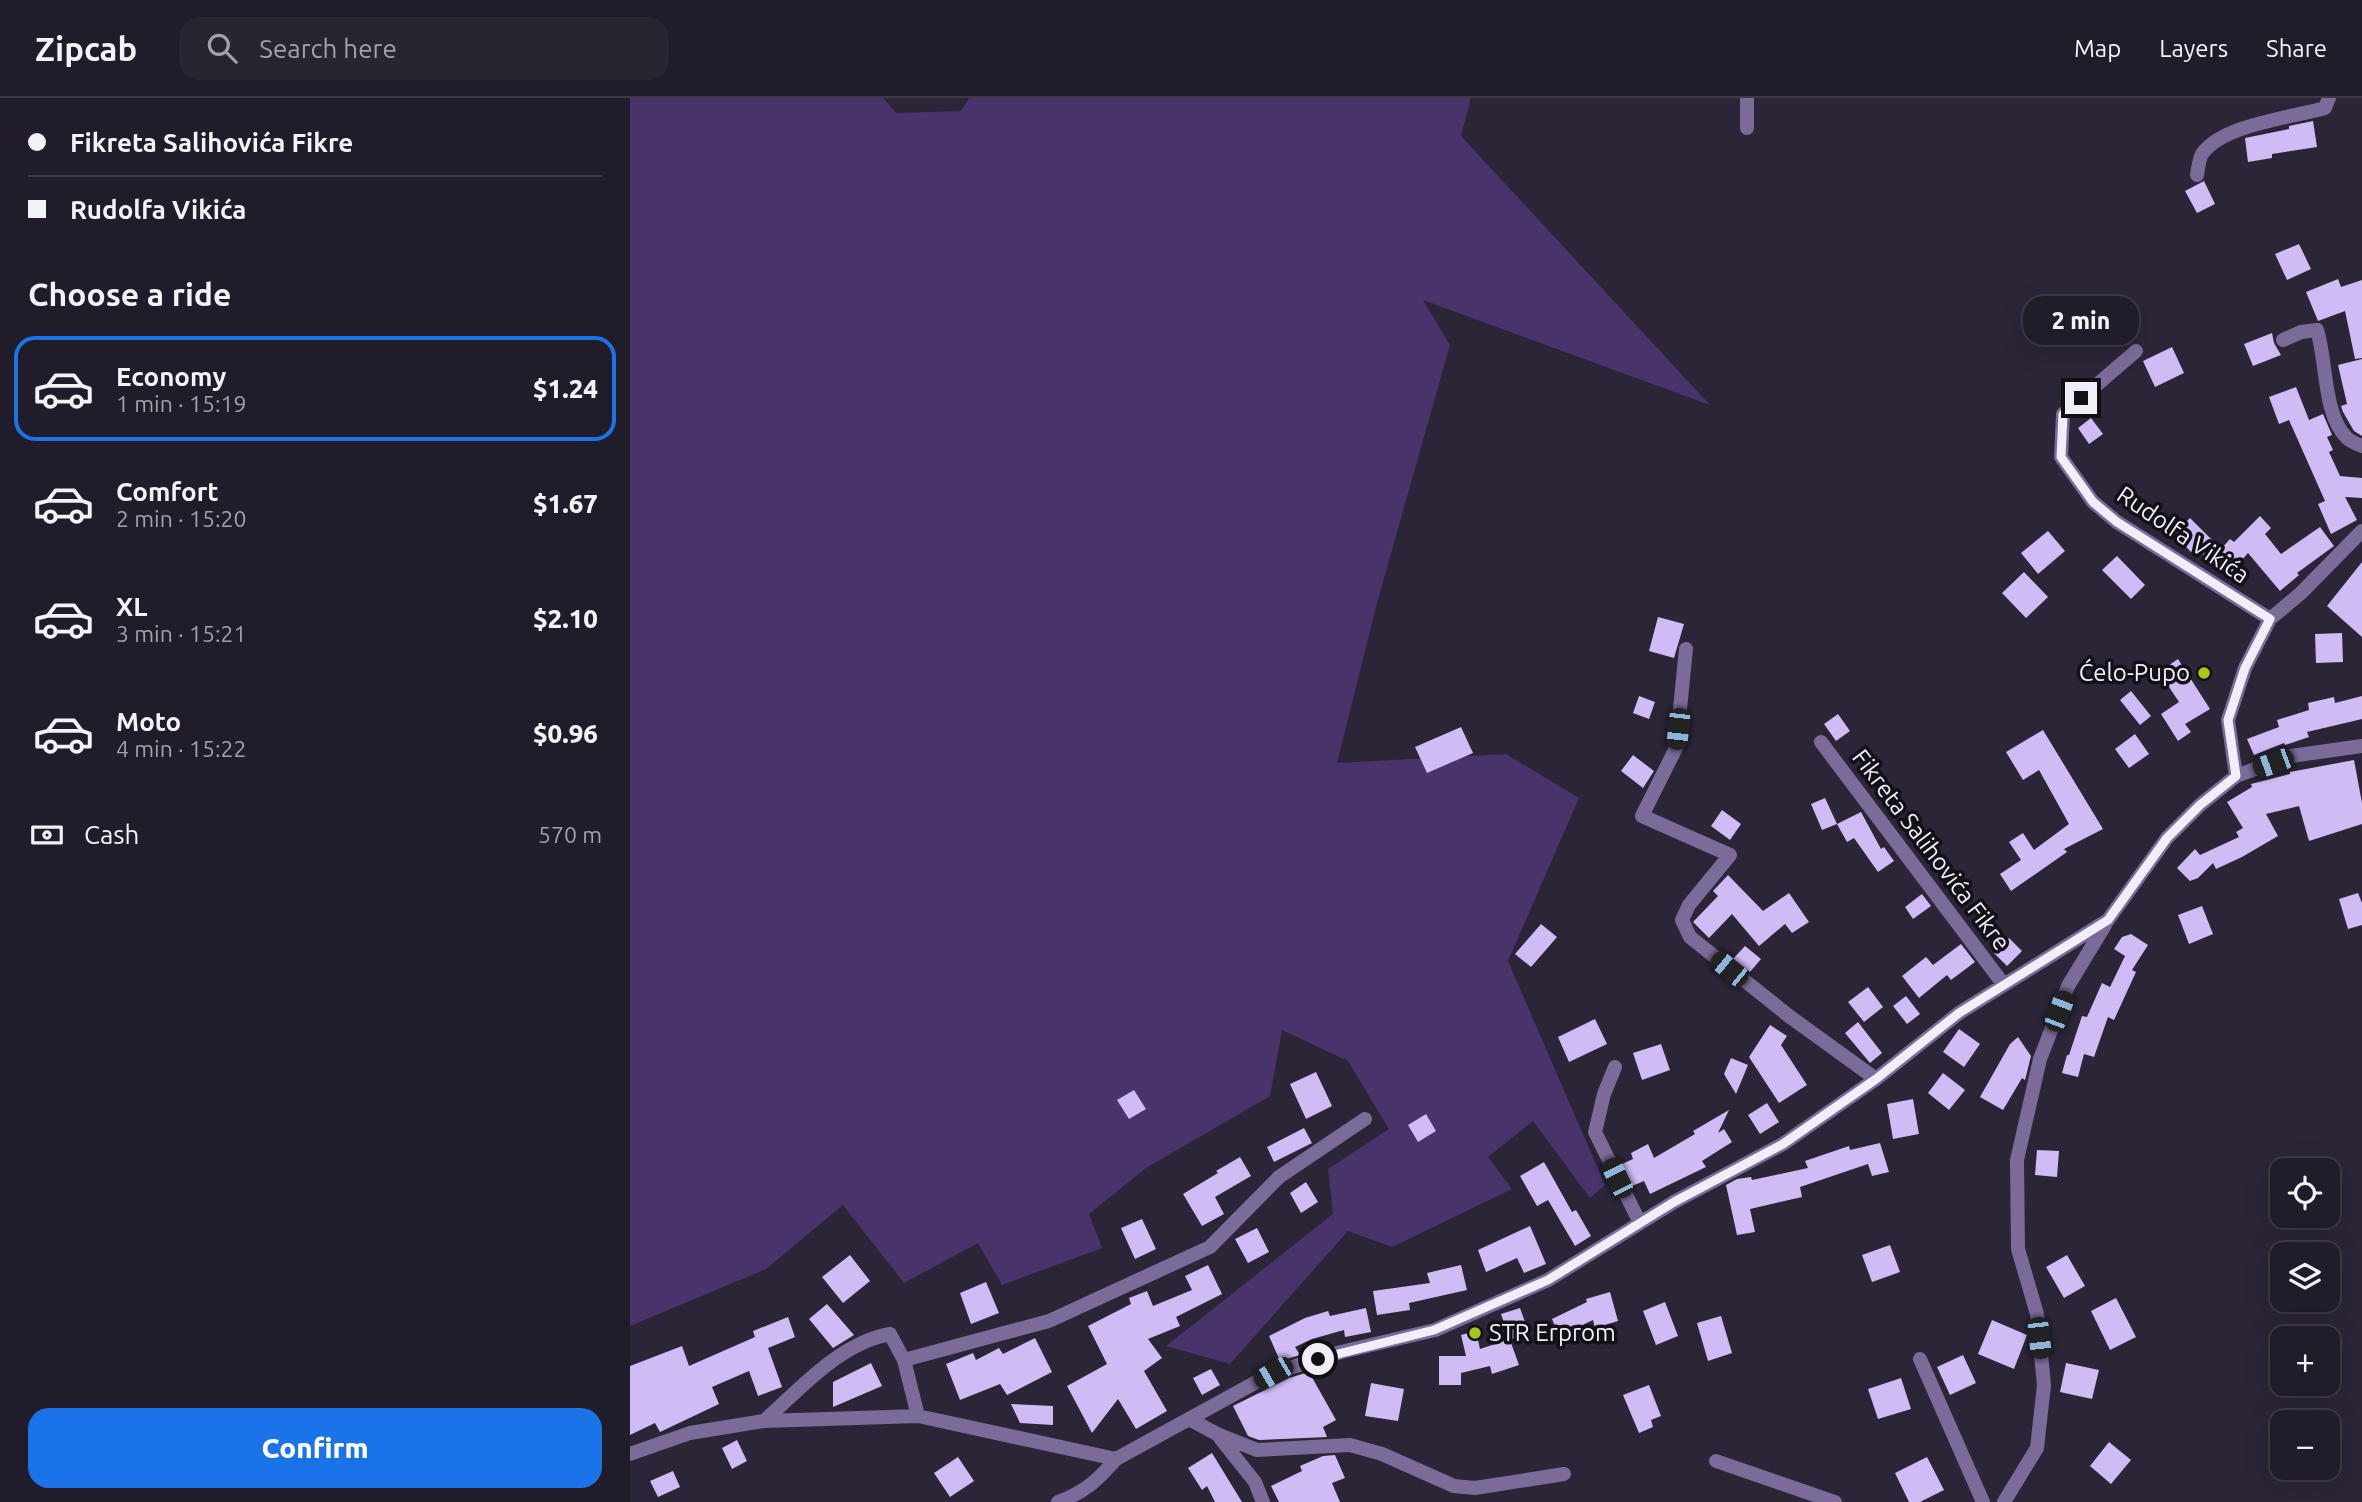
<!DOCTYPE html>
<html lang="en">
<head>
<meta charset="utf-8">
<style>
  :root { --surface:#201c29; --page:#282531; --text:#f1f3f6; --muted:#a2a1a8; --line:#3d3a46; --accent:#1a73e8 }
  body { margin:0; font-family:Ubuntu,sans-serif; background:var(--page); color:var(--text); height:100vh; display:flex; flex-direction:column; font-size:26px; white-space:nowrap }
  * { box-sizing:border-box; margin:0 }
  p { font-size:23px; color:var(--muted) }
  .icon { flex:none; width:38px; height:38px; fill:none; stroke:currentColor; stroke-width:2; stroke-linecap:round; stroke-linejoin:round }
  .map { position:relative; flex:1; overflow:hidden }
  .drawer { display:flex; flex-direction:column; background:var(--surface); width:630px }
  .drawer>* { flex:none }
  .guide { display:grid; align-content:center; height:154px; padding:0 28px; background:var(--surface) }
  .fabs { position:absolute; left:1640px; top:1060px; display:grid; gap:14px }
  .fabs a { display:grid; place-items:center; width:70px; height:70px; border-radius:14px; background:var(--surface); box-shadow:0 7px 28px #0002,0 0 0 2px var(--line); font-size:35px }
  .end { position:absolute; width:32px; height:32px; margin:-16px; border:9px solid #f1eefa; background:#111; box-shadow:0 0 0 4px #111 }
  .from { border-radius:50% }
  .bubble { position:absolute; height:49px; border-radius:21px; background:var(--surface); box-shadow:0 7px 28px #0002,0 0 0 2px var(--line); font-size:23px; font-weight:800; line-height:49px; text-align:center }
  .car { position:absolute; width:21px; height:42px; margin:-21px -10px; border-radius:9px; box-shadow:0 0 5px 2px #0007; background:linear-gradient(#222 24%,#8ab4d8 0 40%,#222 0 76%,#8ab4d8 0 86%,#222 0) }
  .guide b { display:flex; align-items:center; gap:24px; height:66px; font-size:26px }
  .guide b+b { border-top:2px solid var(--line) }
  .guide i { width:18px; height:18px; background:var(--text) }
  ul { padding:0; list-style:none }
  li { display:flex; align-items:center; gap:21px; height:105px; margin:0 14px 10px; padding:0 14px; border:4px solid transparent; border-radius:21px }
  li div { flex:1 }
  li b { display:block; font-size:26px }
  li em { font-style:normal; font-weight:800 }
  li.selected { border-color:var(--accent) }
  li>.icon { width:63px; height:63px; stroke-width:1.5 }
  h2 { padding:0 28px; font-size:32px; line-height:84px }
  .pay { display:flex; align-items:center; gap:18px; height:77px; padding:0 28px; font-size:26px }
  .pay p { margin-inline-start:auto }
  .action { display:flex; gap:14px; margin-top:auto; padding:14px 28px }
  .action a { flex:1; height:80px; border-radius:21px; background:var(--accent); color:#fff; font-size:28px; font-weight:800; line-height:80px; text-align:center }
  header { display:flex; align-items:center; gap:42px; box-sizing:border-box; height:98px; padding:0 35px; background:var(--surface); border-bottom:2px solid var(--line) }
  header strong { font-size:33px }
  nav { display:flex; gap:38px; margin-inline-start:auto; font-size:24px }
  .search { width:490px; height:63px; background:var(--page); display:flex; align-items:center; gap:18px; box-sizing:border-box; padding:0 24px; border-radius:21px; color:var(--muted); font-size:26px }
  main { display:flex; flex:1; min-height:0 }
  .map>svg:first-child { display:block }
</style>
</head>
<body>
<header>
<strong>Zipcab</strong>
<div class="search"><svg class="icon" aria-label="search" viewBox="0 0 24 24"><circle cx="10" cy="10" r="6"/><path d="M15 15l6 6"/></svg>Search here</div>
<nav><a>Map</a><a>Layers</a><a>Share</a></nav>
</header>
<main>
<section class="drawer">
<div class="guide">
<b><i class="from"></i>Fikreta Salihovića Fikre</b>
<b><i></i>Rudolfa Vikića</b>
</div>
<h2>Choose a ride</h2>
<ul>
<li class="selected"><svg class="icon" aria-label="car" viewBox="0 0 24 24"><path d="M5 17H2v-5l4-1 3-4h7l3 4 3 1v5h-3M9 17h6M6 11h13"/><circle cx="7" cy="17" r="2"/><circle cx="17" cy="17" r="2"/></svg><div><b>Economy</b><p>1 min · 15:19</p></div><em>$1.24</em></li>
<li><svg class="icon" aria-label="car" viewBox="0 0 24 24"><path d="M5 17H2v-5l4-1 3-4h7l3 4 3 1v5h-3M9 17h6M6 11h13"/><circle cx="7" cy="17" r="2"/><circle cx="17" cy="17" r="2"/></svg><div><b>Comfort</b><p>2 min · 15:20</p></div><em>$1.67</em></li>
<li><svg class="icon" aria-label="car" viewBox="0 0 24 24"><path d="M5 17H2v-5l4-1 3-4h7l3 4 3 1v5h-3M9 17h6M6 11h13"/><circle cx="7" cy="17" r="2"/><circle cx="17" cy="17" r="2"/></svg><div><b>XL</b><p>3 min · 15:21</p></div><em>$2.10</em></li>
<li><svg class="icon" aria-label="car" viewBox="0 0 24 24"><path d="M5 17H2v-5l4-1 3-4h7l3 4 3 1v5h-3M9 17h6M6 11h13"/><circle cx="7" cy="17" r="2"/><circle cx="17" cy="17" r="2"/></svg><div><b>Moto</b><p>4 min · 15:22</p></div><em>$0.96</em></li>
</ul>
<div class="pay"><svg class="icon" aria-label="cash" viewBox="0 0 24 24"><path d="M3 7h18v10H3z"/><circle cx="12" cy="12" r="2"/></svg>Cash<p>570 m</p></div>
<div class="action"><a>Confirm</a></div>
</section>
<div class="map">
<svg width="1732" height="1404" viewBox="0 0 1732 1404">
  <rect width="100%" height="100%" fill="#2b2537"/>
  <!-- green -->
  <path fill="#49336b" d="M0,0H253L266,15L331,13L339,0H841L831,38L1080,307L793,202L820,247L747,505L707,665L876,656L949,700L878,863L975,1087L960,1100L903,1023L858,1059L882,1091L762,1149L718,1133L600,1266L536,1248L703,1116L698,1071L759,1031L718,963L652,932L640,998L516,1070L459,1116L472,1150L372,1187L348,1145L274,1185L213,1107L136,1171L0,1228Z"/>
  <!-- building -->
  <path fill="#cfbcf4" d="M1683,23L1687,49L1642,56V60L1618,64L1615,40L1659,31V28Z
    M1574,83L1585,106L1567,115L1555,93Z
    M1669,146L1681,171L1657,182L1645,156Z
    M1708,181L1711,189L1732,182V260L1725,261L1715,213L1688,223L1676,194Z
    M1642,235L1644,245L1651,257L1623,268L1614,246Z
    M1542,249L1554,275L1525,289L1513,263Z
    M1732,261V338L1724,333L1713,314L1711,308L1717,306L1708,267Z
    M1666,289L1679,322L1693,316L1702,337L1697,339L1703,352L1699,354L1710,378L1732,380V400L1715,399L1727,422L1701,436L1688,406L1695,403L1659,322L1649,326L1639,299Z
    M1461,320L1473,336L1459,346L1448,330Z
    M1630,418L1641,430L1635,436L1651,456L1690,429L1704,448L1667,475L1669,477L1650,493L1618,455L1598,478L1565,450L1561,454L1544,436L1560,420L1591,451L1600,441L1604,444Z
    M1418,433L1435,453L1408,476L1391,455Z
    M1487,458L1515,487L1501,501L1472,472Z
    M1732,464V539L1697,508Z
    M1394,474L1418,499L1396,520L1372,495Z
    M1028,519L1054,526L1044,560L1019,553Z
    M1712,535L1713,564L1686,565L1685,536Z
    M1548,561L1580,611L1555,626L1561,634L1548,643L1531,616L1549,604L1529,574Z
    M1501,593L1521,618L1510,627L1490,602Z
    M1009,598L1025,604L1019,621L1003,615Z
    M1732,598V621L1677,634L1679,639L1655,647L1654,645L1624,657L1617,641L1649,629L1647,622L1679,612L1678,605L1704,599L1705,605Z
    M1208,616L1220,633L1206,643L1194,626Z
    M831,629L843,655L797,675L785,649Z
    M1413,632L1473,731L1434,751L1437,754L1381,793L1370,776L1391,762L1379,744L1393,735L1404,752L1439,726L1409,672L1393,682L1376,654Z
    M1505,636L1519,656L1499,670L1485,651Z
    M1003,657L1024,673L1013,690L991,673Z
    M1724,662L1732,705V726L1679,743L1669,708L1636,716L1648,738L1612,759L1586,771L1583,765L1568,780L1560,783L1547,770L1565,751L1570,757L1609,739L1606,734L1613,730L1597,704L1622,689L1621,686L1660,676V674Z
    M1195,700L1207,726L1192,732L1181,706Z
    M1092,712L1111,726L1100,742L1081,728Z
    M1231,714L1251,751L1254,749L1264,763L1248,774L1224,740L1217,744L1207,726Z
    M1098,777L1133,813L1159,795L1179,824L1162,835L1155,826L1129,848L1102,816L1079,840L1063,824L1088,798L1083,793Z
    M1728,795L1732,805V827L1718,831L1709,801Z
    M1292,796L1301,808L1283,821L1275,809Z
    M1572,808L1583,836L1559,846L1548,817Z
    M911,826L927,839L901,869L885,856Z
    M1501,836L1518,847L1502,872L1506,874L1484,922L1478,919L1464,959L1454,956L1448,979L1432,975L1437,957H1439L1452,918L1457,919L1472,885L1480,889L1495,858L1484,851L1492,839Z
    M1379,840L1392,853L1377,868L1364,855Z
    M1331,846L1345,864L1321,882L1317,877L1289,900L1272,878L1296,859L1303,867Z
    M1115,848L1131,861L1120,874L1103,861Z
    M1238,889L1253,909L1234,924L1218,904Z
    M1276,898L1290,916L1277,926L1263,908Z
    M965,921L977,946L939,964L928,939Z
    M1228,924L1252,955L1240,965L1215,935Z
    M1140,927L1157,938L1151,947L1177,987L1149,1005L1119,959Z
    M1329,931L1350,946L1334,969L1313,954Z
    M1388,939L1401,958L1395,982L1392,980L1373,1012L1350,999L1380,946Z
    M1031,946L1040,972L1012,982L1003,955Z
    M1101,960L1118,967L1106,996L1094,976Z
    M686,974L702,1008L676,1021L660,986Z
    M1313,975L1335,992L1319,1012L1298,995Z
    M504,992L516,1011L499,1021L487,1002Z
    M1283,1001L1289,1036L1263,1041L1257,1006Z
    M1137,1005L1149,1024L1130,1036L1118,1017Z
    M1099,1012L1088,1035L1094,1031L1102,1044L1072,1063L1076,1069L1020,1096L1014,1083L1002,1088L992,1066L1003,1061L1001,1055L1018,1046L1024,1060L1065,1036L1063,1033Z
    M796,1016L806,1033L788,1044L778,1027Z
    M674,1030L682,1045L644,1064L637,1049Z
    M1250,1045L1259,1074L1242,1078L1238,1066L1170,1089L1172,1099L1120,1111L1125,1134L1107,1137L1096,1087L1107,1081L1121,1079L1122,1082L1178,1070L1175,1063L1219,1048L1220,1052Z
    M1407,1052L1429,1053L1427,1079L1405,1077Z
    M610,1059L621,1078L585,1099L594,1116L572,1128L553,1096L588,1075L586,1073Z
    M914,1064L942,1114L946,1112L961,1138L945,1148L918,1102L907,1108L890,1078Z
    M676,1084L688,1104L671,1115L660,1095Z
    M512,1121L526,1151L505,1161L491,1130Z
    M900,1128L916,1166L894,1175L887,1160L856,1174L848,1152Z
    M627,1130L639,1154L618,1165L605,1141Z
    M1260,1147L1270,1174L1242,1184L1232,1157Z
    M220,1157L240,1183L213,1205L192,1179Z
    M1437,1157L1455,1188L1434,1200L1416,1169Z
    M578,1167L592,1196L546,1219L550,1228L518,1241L532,1260L514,1273L537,1313L506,1331L488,1301L462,1335L437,1288L477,1266L458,1228L501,1206L499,1200L517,1193L523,1208L562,1192L555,1178Z
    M831,1167L837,1192L779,1205L780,1212L747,1217L743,1193L800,1185L797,1175Z
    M356,1184L369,1215L341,1226L330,1195Z
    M980,1194L988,1223L965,1230L963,1222L929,1238L922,1221L957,1204L956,1201Z
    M1486,1200L1506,1239L1480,1252L1461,1213Z
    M1035,1204L1048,1238L1026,1247L1013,1213Z
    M197,1206L224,1237L203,1250L179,1221Z
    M736,1210L741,1234L715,1239L714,1232L682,1241L665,1249L670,1257L650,1263L639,1238L675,1220L698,1213L700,1218Z
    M890,1210L899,1235L880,1242L889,1267L862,1276L860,1268L831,1275V1287H809V1258H836L831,1237L846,1233L850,1251L880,1241L871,1216Z
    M1091,1218L1102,1255L1078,1263L1067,1225Z
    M158,1219L165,1239L138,1250L152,1289L128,1298L119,1273L82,1289L89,1306L30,1334L25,1325L0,1337V1268L52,1248L59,1268L125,1239L123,1233Z
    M1362,1222L1397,1237L1384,1271L1348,1256Z
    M405,1240L422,1274L377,1297L370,1286L330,1302L316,1266L343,1255L346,1262L369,1250L373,1256Z
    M1333,1257L1346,1285L1320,1297L1307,1269Z
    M241,1265L252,1288L203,1309V1284Z
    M1436,1265L1469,1272L1462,1301L1430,1294Z
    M581,1271L590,1287L572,1297L563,1280Z
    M679,1274L706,1322L693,1329L697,1339L629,1342L618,1338L603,1308L659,1280Z
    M1271,1280L1281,1311L1248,1321L1238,1291Z
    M741,1285L774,1291L768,1323L735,1318Z
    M1019,1287L1031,1318L1021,1322L1023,1329L1009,1335L993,1297Z
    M381,1306L423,1308V1327L390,1325Z
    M107,1342L117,1363L102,1371L92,1350Z
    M1479,1344L1501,1362L1481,1386L1460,1368Z
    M582,1355L612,1404H585L577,1388L572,1392L558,1370Z
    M705,1357L715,1380L702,1385L710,1404H649L641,1388L672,1373L670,1368L693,1358Z
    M328,1359L344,1383L320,1399L304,1375Z
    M1297,1359L1314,1392L1290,1404H1279L1265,1375Z
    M43,1373L50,1389L28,1399L20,1383Z"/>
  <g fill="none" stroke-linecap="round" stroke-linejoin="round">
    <!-- street -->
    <path stroke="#7b6b99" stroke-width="14" d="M1117,30V0
      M1567,77C1568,71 1569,61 1572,56C1593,26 1661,20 1695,10L1699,0
      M1653,242L1671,234L1687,232C1697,263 1693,317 1717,340C1721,344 1727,346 1732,348
      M1506,253L1433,316L1431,359L1463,404L1487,424L1640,521
      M1056,551L1046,650L1012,718L1100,757L1059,807L1052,822L1060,839L1159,918L1246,981
      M1191,644L1374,887
      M1606,678L1598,622L1615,570L1640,521L1671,495L1732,433
      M985,969L974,996L965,1034L1010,1125
      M1290,1261L1353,1404
      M274,1262L419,1223L580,1149L649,1079L735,1021
      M561,1322L587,1336L627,1352L720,1347L752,1356L824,1388L845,1390L934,1376
      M134,1323C171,1290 210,1245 260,1236L274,1262L288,1318
      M590,1340L625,1384L633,1404
      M0,1356L60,1335L134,1323L288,1318L486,1361L643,1275L711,1254L805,1232L918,1182L1044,1104L1153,1046L1246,981L1329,915L1478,822L1537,740L1570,707L1606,678L1661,658L1732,648
      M1086,1363L1205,1404
      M428,1404C455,1394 467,1383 486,1361
      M1374,1404L1407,1350L1414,1287L1407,1216L1388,1151L1387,1062L1410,961L1438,888L1475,827"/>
  </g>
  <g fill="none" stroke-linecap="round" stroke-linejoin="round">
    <!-- route -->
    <path stroke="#f1eefa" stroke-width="9" d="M688,1261L804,1232L918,1182L1044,1104L1153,1046L1246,981L1329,915L1478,822L1537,740L1570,707L1606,678L1598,622L1615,570L1640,521L1487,424L1463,404L1431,359L1433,316L1451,300"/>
  </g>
  <!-- markers -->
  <g fill="#a8c71b" stroke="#131018" stroke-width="2.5">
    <circle cx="1574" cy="575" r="7"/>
    <circle cx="845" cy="1235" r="7"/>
  </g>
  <g text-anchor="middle" stroke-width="7" stroke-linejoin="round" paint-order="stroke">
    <!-- street labels -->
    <g font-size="24" fill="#f1eefa" stroke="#131018">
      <text transform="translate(1553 437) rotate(34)" y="8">Rudolfa Vikića</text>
      <text transform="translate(1301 752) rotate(53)" y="8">Fikreta Salihovića Fikre</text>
    </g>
    <!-- poi labels -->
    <g font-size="24" fill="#f1eefa" stroke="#131018" text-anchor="end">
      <text x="1560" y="583">Ćelo-Pupo</text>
      <text x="859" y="1243" text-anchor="start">STR Erprom</text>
    </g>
  </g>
</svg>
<div class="fabs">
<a><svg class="icon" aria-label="locate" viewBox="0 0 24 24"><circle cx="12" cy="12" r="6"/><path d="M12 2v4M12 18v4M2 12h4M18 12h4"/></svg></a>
<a><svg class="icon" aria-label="layers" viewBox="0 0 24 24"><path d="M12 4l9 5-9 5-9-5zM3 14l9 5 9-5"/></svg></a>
<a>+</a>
<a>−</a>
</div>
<i class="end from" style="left:688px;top:1261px"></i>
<i class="end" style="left:1451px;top:300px"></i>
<div class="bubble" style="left:1393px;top:198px;width:116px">2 min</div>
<i class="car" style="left:1048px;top:631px;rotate:186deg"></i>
<i class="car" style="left:1643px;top:665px;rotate:250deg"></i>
<i class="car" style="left:1099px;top:871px;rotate:309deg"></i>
<i class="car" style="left:1429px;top:913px;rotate:21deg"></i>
<i class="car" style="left:987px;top:1080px;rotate:334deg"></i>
<i class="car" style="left:1409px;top:1240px;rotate:174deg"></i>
<i class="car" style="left:643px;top:1275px;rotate:240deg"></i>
</div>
</main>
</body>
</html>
